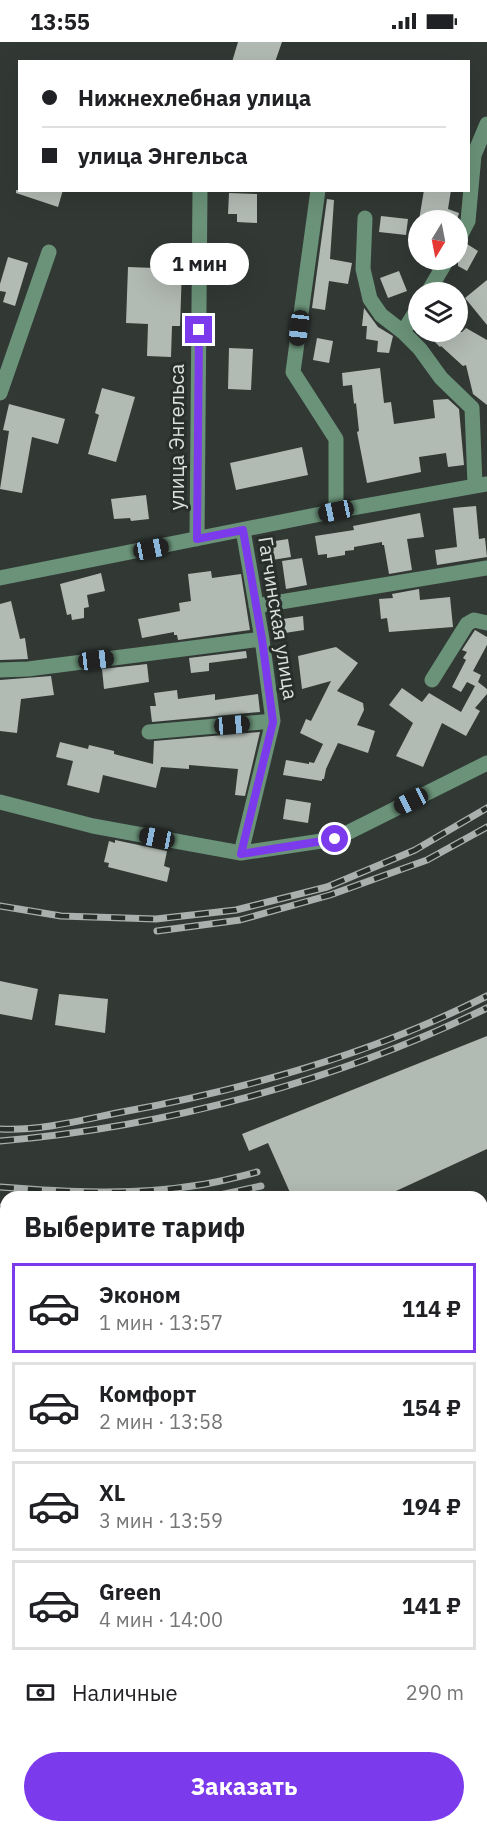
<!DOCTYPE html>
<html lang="ru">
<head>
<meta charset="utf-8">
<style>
  :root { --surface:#fff; --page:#f6f6f6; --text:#202124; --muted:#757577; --line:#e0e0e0; --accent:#7c3aed }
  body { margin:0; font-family:"IBM Plex Sans",sans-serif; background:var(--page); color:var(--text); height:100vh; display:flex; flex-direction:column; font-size:22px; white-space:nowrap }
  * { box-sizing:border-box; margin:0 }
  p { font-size:20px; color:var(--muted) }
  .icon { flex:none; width:33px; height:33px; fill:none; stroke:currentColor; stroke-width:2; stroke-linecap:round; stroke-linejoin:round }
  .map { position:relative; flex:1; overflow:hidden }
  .side { position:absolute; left:0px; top:1149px; width:488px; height:642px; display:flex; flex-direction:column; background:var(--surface); border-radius:18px 18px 0 0; box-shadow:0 6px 24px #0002 }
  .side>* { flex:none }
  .top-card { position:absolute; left:18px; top:18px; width:452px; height:132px; border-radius:0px; box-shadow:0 6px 24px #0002; display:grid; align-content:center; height:132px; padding:0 24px; background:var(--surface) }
  .needle { width:39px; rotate:190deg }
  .tools { position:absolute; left:408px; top:168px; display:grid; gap:12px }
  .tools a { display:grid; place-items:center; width:60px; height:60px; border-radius:50%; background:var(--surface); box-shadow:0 6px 24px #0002; font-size:30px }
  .end { position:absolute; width:27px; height:27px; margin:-14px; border:8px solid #7c3aed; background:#fff; box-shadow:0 0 0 3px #fff }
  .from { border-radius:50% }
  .bubble { position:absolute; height:42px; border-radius:21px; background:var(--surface); box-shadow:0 6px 24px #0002; font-size:20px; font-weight:700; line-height:42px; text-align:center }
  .car { position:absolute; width:18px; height:36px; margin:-18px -9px; border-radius:8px; box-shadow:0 0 4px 2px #0007; background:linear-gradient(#222 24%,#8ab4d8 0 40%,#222 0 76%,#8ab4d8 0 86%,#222 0) }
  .top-card b { display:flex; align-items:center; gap:21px; height:57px; font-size:22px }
  .top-card b+b { border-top:2px solid var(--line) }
  .top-card i { width:15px; height:15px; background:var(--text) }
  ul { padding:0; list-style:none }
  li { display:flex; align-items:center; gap:18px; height:90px; margin:0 12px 9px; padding:0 12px; border:3px solid var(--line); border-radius:0px }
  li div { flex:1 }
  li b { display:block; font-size:22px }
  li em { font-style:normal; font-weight:700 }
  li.on { border-color:var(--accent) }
  li>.icon { width:54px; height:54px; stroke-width:1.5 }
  h2 { padding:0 24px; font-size:27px; line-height:72px }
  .pay { display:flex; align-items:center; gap:15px; height:66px; padding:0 24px; font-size:22px }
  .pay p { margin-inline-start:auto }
  .primary-button { display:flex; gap:12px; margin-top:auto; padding:12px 24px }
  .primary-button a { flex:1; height:69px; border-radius:36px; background:var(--accent); color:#fff; font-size:24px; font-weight:700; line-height:69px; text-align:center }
  .status { display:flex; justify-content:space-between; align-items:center; height:42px; padding:0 30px; background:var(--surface); direction:ltr }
  .status svg { height:16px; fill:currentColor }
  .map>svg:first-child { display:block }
</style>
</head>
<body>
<div class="status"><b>13:55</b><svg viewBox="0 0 49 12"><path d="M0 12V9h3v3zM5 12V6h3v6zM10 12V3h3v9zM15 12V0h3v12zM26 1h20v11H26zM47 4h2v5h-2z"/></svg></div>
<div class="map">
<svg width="487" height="1791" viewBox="0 0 487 1791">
  <rect width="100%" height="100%" fill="#323935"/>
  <!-- building -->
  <path fill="#b2bab4" d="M238,0H282L275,20H232Z
    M16,148H63L58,165L16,151Z
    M424,148H451L448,167L459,171L457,178H419Z
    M229,151L257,152V181L237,180V172H228Z
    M327,157L334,158L330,217L352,221L348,242L329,239L325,268L312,266Z
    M381,174L408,177L406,193L379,190Z
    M467,202L478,209L467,229L458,224V208L463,206Z
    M8,215L28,221L15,264L3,260L6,250L0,249V242Z
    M128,225L182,227L180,284H172L171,315L147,314L148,282L126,281Z
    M399,229L407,249L388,256L380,236Z
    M487,238V283L465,256Z
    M364,266L378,285L393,294L389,311L377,310L378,299L366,297L367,284H362Z
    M466,286L487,298V363L473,352L466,323L463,324L441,304L440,305L425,290H462Z
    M317,296L333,299L329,321L313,318Z
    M229,306L253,307L251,348L228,347Z
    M380,326L384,361L391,360L394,382L435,376L433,358L448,357L459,367L464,423L448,425L446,411L419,415L421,430L367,441L357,390L359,389L356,361L354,362L352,343L343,344L342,331Z
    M102,346L135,355L116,420L88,412L99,373L95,371Z
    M9,362L65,377L58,402L32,395L22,451L0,447L9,389L3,388Z
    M302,405L308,433L236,448L230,421Z
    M146,453L149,477L131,479L130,476L114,477L111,457Z
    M476,464L479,497L485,496L487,515L437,523L435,508L457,505L453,466Z
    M420,471L424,495L407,497L412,528L389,532L384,503H382V500L354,505V508L345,509V513L327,516V512L318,513L315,494L354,488L353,484Z
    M288,497L291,515L272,518L269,500Z
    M302,516L307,543L286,547L282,519Z
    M211,529L212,536L241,532L250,588L178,598L177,593H174V590L142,596L138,577L180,569L179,561L191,559L188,532Z
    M101,531L105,549L87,553L89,565L84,566V576L72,578L71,572L67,573L60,542Z
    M419,547L420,558L450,555L453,585L389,590L387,576L381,577L379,557L393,556L392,552Z
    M11,559L20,597L25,596L28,617L0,618V562Z
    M303,574L304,588L285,591L283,577Z
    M475,588L487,595V603L473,629L481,633L478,640L487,647V652L475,666L480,669L466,694L442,681L423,725L396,714L413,681L389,663L402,646L422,660L429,651L461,670L475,644L467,640L461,650L452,645L466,618L463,616L467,610L462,608Z
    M336,605L358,621L337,649L363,661L364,668L357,683L375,689L368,711L338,701L326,727L324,737H322V739L283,733L286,718L309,722V720L314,721L323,702L300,691L306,677L311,679L331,639L302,647L298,614Z
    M246,609L247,616L209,621V629L191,631L189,616Z
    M147,622L149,640L104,647L102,627Z
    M51,634L54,653L21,657L17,691L0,689V638Z
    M177,648L178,657L215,652V658L258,652L260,670L152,680L150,664H156L154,651Z
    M260,690L245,754L235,753L238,727L189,723V727L161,725L156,746L103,733L99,751L67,743L73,719L56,715L60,700L88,707L89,703L114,709V712L153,722L154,699Z
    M286,757L311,761L308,781L283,777Z
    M115,798L167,809L164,824L170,826L167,840L108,825L109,821L104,820L109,799L115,801Z
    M0,939L38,947L32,978L0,972Z
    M59,952L108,957L105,991L55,983Z
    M487,994V1107L383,1155H292L268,1101L249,1109L242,1092Z"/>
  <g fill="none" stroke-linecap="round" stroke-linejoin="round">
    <!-- minor -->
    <path stroke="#6b9379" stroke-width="15" d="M318,148L293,330L336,397V469
      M365,176L363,227L370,257L381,273L403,290L420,307L441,336L472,366L475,443
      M458,198L468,179L474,113L487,82
      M428,250L447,218
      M403,290L418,266
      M0,351L49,210
      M197,497L200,148
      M0,536L336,469L487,442
      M256,564L487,526
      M0,628L28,627L262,597
      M432,638L467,582L474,578L487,581
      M149,690L273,679
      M0,760L93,784L241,811L335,797L487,721
      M241,811L273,679L262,597L243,488
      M0,1268L6,1269
      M482,1450L487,1448
      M0,1532L6,1522"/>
    <!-- major -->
    <path stroke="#99eeba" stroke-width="15" d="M0,1644L6,1648
      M227,1785L237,1791"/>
    <defs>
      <path id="rail" d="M0,864L61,874L156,877L236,868L327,845L415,808L487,766
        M157,889L240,878L330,853L427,818L487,785
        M0,1087C41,1089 82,1078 122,1070C248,1047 372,1012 487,954
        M0,1099C167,1085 336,1039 487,966
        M0,1145C65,1150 134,1154 199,1143C218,1140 238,1135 257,1130
        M211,1155L261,1144
        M0,1165L6,1166
        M0,1176L6,1177
        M0,1190L6,1191
        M0,1201L6,1203"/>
    </defs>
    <!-- rail casing -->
    <use href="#rail" stroke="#aab0ad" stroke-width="7"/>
    <!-- rail -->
    <use href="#rail" stroke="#282f2b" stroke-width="4.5" stroke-dasharray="14" stroke-linecap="butt"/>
  </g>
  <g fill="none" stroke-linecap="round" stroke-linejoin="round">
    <!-- route -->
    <path stroke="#7c3aed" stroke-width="8" d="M199,288L197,497L243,488L262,597L273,680L241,812L335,797"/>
  </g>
  <g text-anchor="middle" stroke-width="6" stroke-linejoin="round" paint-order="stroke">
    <!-- street labels -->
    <g font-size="20" fill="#dbe0dd" stroke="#282f2b">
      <text transform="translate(177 395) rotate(-90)" y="7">улица Энгельса</text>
      <text transform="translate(278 576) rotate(81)" y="7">Гатчинская улица</text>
    </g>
  </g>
</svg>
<div class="tools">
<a><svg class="needle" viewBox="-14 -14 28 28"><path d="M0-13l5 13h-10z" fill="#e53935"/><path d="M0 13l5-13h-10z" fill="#757577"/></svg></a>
<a><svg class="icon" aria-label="layers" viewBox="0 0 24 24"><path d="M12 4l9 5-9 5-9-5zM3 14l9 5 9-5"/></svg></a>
</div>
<i class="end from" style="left:335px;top:797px"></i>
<i class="end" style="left:199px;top:288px"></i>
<div class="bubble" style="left:150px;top:201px;width:99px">1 мин</div>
<i class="car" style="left:299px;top:286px;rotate:187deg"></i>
<i class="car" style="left:336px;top:469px;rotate:258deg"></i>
<i class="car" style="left:151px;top:507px;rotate:79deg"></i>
<i class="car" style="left:96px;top:618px;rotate:83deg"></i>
<i class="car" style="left:232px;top:683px;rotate:85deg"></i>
<i class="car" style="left:411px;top:759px;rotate:243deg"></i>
<i class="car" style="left:157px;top:796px;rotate:281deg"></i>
<div class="top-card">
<b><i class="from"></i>Нижнехлебная улица</b>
<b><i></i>улица Энгельса</b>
</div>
<section class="side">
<h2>Выберите тариф</h2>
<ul>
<li class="on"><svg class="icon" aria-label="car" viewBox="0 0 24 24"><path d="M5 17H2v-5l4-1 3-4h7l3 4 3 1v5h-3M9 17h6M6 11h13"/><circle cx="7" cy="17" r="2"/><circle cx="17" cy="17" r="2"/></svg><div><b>Эконом</b><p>1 мин · 13:57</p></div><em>114 ₽</em></li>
<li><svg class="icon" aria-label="car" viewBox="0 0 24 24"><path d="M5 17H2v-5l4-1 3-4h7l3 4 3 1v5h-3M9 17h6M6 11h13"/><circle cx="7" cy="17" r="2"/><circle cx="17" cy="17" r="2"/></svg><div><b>Комфорт</b><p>2 мин · 13:58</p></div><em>154 ₽</em></li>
<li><svg class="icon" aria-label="car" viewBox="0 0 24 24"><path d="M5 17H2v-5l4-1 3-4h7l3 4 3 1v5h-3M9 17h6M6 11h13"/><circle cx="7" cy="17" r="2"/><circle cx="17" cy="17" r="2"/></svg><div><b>XL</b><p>3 мин · 13:59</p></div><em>194 ₽</em></li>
<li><svg class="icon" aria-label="car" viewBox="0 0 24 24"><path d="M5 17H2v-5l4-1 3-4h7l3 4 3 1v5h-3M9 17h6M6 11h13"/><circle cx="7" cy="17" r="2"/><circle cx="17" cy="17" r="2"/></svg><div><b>Green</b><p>4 мин · 14:00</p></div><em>141 ₽</em></li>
</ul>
<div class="pay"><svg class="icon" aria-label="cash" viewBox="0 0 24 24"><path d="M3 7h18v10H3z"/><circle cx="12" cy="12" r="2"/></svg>Наличные<p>290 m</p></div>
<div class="primary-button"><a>Заказать</a></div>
</section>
</div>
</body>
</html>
